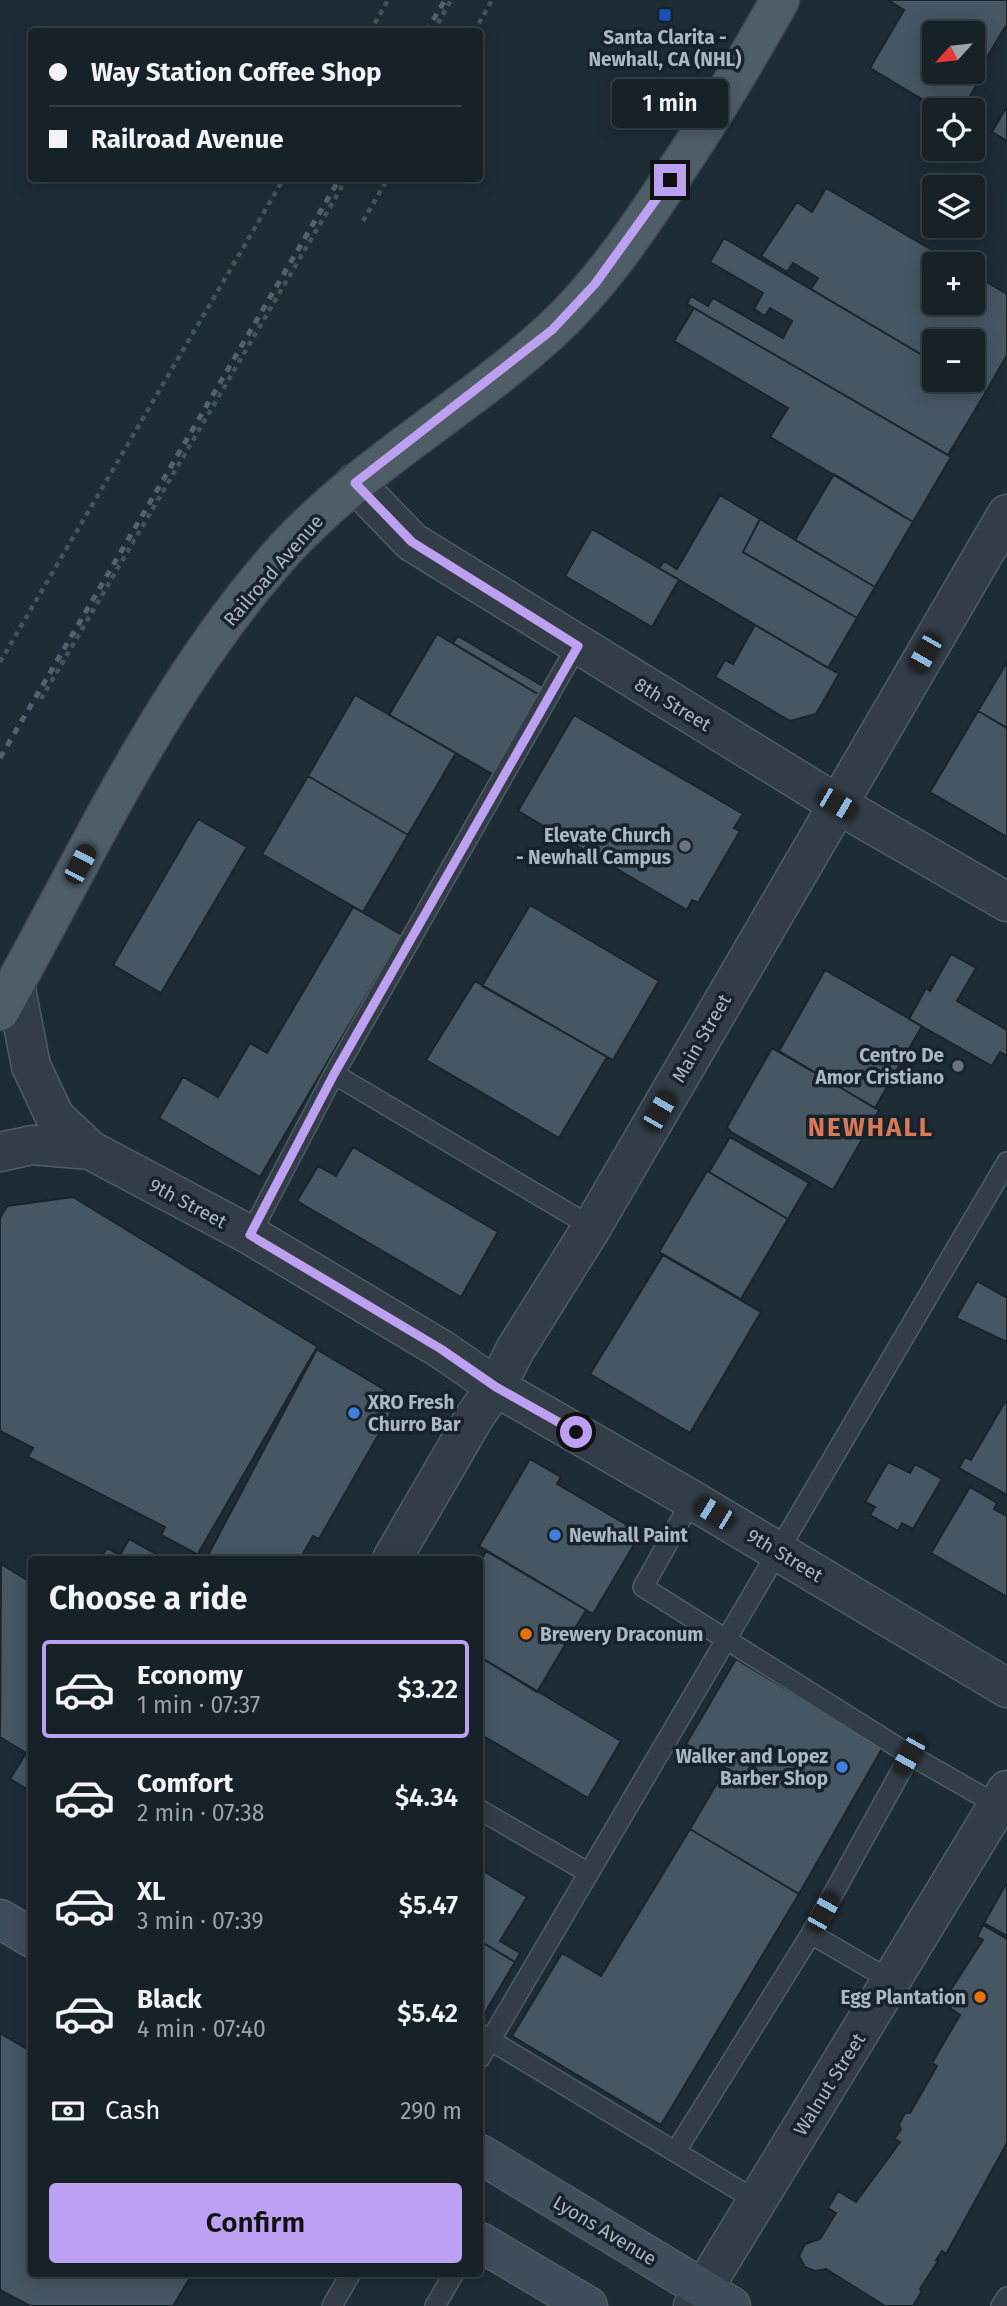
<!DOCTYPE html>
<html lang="en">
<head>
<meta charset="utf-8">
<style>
  :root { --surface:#162128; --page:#1f2930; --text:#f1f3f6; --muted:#9ea3a8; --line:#353e45; --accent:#bca0f2 }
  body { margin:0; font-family:"Fira Sans",sans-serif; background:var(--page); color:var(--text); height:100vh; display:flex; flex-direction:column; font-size:26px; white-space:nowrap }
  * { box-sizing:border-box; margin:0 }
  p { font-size:23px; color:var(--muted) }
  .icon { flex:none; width:38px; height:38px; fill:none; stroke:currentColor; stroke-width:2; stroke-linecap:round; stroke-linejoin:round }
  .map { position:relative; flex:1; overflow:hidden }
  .details { position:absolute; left:28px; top:1556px; width:455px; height:721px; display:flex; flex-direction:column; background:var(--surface); border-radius:7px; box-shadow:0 4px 18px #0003,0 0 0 2px var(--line) }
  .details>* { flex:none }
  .top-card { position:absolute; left:28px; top:28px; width:455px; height:154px; border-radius:7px; box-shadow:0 4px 18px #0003,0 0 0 2px var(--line); display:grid; align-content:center; height:154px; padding:0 21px; background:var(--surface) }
  .needle { width:46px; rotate:243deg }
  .controls { position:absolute; left:922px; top:21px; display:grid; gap:14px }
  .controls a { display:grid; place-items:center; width:63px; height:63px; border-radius:7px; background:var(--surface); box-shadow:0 4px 18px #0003,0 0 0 2px var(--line); font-size:35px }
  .end { position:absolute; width:32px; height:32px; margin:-16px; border:9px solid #bca0f2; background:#111; box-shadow:0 0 0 4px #111 }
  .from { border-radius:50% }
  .bubble { position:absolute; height:49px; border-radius:7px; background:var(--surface); box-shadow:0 4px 18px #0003,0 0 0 2px var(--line); font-size:23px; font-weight:600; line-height:49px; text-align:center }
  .car { position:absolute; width:21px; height:42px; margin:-21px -10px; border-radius:9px; box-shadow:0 0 5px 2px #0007; background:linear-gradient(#222 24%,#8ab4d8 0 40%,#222 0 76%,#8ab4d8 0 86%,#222 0) }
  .top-card b { display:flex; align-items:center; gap:24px; height:66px; font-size:26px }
  .top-card b+b { border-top:2px solid var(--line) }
  .top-card i { width:18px; height:18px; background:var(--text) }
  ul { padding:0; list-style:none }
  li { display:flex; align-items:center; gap:21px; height:98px; margin:0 14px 10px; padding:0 7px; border:4px solid transparent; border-radius:7px }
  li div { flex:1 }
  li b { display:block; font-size:26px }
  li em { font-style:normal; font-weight:600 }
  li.on { border-color:var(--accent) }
  li>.icon { width:63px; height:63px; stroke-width:1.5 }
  h2 { padding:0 21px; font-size:32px; line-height:84px }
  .pay { display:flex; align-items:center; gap:18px; height:77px; padding:0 21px; font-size:26px }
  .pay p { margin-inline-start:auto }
  .primary-button { display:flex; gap:14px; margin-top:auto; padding:14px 21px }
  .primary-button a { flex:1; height:80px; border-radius:7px; background:var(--accent); color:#111; font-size:28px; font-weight:600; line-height:80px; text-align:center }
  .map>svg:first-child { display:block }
</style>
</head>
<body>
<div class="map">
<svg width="1007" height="2306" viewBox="0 0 1007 2306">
  <rect width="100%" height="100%" fill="#1e2c36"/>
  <!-- building -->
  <path fill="#465662" stroke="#19242d" stroke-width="2" fill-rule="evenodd" d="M888,0H1007V29L1005,27L980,69L984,72L962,110H940L870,68L904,10ZM934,33H973V72H934Z
    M1007,106V141L992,132Z
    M826,188L956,264H934V303H973V274L1007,294V355L986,392L965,380H973V341H934V362L811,289L818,278L793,263L787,272L761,256L797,202L812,212Z
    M724,238L934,362V380H965L986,392L948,455L687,304L691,296L708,306L713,298L783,338L792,321L770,308L765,316L754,309L763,293L710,262Z
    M694,308L951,457L913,522L770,437L788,408L674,341Z
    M834,474L913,522L875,587L795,540Z
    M720,495L760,519L743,552L857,618L828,668L659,568L664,561L677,569Z
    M760,519L875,587L857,618L743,552Z
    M592,529L679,580L652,627L565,576Z
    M755,625L839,674L816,714L790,721L715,677L725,660L733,664Z
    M437,634L541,696L494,775L389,715Z
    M458,636L546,688L541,696L453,643Z
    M1007,662V728L978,711Z
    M355,695L456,753L408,835L308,776Z
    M978,711L1007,728V837L930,792Z
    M574,715L743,814L734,828L740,831L698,903L692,900L687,910L518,811Z
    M308,776L408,835L363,912L262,854Z
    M198,819L247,847L161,993L113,965Z
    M530,905L659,981L613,1060L482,986Z
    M353,907L402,935L260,1177L159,1118L183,1077L218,1097L250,1043L267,1053Z
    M951,954L976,968L957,1001L1007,1030V1056L1000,1052L992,1066L909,1019L926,988L930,991Z
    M825,970L922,1026L875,1108L779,1051Z
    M475,981L607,1057L559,1138L426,1060Z
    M772,1048L879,1110L833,1190L731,1132L727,1127Z
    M730,1137L809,1183L788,1219L709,1172Z
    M353,1147L498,1232L461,1297L297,1201L318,1166L336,1176Z
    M707,1171L788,1219L741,1299L659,1252Z
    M73,1197L318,1347L206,1559L161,1535L165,1527L28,1457L33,1448L0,1431V1218L7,1206Z
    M663,1255L761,1312L690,1433L590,1374Z
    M977,1281L1007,1298V1342L956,1318Z
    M316,1349L385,1390L381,1396L396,1404L319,1539L313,1536L300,1559H195Z
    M1005,1402L1007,1403V1495L959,1468L965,1457L971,1460Z
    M530,1459L561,1477L557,1484L641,1533L593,1614L479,1546Z
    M888,1462L910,1473L915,1464L942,1479L913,1529L902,1523L898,1531L870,1515L875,1507L865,1502Z
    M970,1487L997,1503L994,1509L1007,1516V1597L931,1553Z
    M129,1539L165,1559H100L107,1548L120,1555Z
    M486,1551L586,1610L537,1692L480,1657V1562Z
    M1,1564L32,1583V1792L10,1779L26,1753L0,1737Z
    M480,1657L621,1741L588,1798L480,1734Z
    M736,1659L883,1747L799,1894L690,1829L726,1768L686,1744Z
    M690,1829L799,1894L661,2125L512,2036L562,1953L601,1976Z
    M480,1869L527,1897L500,1941L520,1953L515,1962L480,1941Z
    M1007,1882V1936L984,1923Z
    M983,1925L1007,1939V2143L946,2254L942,2251L936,2260L938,2261L920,2289L922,2291L913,2306H885L826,2269L815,2271L805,2267L799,2256L805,2244L820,2239L836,2213L828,2208L838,2191L856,2202L900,2142L894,2139L901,2129L899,2124L905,2113H910L937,2066L932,2063L960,2015L947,2006L954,1993L950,1991L983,1940L977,1937Z
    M480,1941L515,1962L480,2021Z
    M0,2033L32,2052V2273H193L173,2306H30L0,2290Z"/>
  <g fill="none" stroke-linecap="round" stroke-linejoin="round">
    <defs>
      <path id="service" d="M334,1074L592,1227
        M250,1235L334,1074L577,646
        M692,1500L643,1587L910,1755L999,1806
        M480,1810L589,1873
        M811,1934L892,1981
        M480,2034L757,2201
        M480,2058L1007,1162
        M676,2151L811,1934L910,1755
        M332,2306L351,2273
        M435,2306L454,2273
        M1001,2306L1007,2297"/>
      <path id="minor" d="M355,483L412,542L837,804L1007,902
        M15,984L31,1066L55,1117L90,1150L250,1235L441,1349L496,1387L692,1500L1007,1688
        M0,1152L32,1145L90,1150
        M693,2306L1007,1790"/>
      <path id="tertiary" d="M392,1559L475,1416L496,1387L515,1350L592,1227L1007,514"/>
      <path id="secondary" d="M0,1919L32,1938
        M480,2154L731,2306
        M480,2242L588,2306"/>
      <path id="primary" d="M0,1011C88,854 164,683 286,548C365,463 467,408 552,330C599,286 637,231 672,177C711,119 746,61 780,0"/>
    </defs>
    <!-- service casing -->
    <use href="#service" stroke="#4f5b65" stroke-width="22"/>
    <!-- minor casing -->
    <use href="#minor" stroke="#4f5b65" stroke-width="41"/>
    <!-- tertiary casing -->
    <use href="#tertiary" stroke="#4f5b65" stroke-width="41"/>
    <!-- secondary casing -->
    <use href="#secondary" stroke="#4f5b65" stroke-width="41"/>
    <!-- primary casing -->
    <use href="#primary" stroke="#3b4650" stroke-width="41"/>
    <!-- path -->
    <path stroke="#405655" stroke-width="4.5" stroke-dasharray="5 5" stroke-linecap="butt" d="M370,32L388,0
      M433,32L451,0
      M474,32L492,0
      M363,221L388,178
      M0,662L284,178
      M41,699L347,178"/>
    <!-- service -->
    <use href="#service" stroke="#323d47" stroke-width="19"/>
    <!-- minor -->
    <use href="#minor" stroke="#323d47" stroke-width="38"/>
    <!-- tertiary -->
    <use href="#tertiary" stroke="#323d47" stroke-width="38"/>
    <!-- secondary -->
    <use href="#secondary" stroke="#404d5a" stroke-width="38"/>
    <!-- primary -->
    <use href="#primary" stroke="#4f5d67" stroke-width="38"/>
    <!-- rail -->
    <path stroke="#53626e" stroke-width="5" stroke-dasharray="7 7" stroke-linecap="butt" d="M426,32L445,0
      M0,758L340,178"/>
  </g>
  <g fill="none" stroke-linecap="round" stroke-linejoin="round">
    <!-- route -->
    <path stroke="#bca0f2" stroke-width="9" d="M576,1432L496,1387L441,1349L250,1235L334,1074L578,646L412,542L355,483L552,330L595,284L670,180"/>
  </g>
  <!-- markers -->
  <rect fill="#1a4fb4" stroke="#18222b" stroke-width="2.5" x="658" y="8" width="14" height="14" rx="3.5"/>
  <g fill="#6b7280" stroke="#18222b" stroke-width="2.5">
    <circle cx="685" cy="846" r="7"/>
    <circle cx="958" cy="1066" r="7"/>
  </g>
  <g fill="#3f7fe0" stroke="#18222b" stroke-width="2.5">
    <circle cx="354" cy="1413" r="7"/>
    <circle cx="555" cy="1535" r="7"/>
    <circle cx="842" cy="1767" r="7"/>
  </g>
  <g fill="#e8710a" stroke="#18222b" stroke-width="2.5">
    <circle cx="526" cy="1634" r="7"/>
    <circle cx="980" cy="1997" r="7"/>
  </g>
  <g text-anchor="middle" stroke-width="7" stroke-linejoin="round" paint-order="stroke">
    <!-- poi labels -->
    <g font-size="19" font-weight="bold" fill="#abb8c4" stroke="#18222b" text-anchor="end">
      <text x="665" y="44" text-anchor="middle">Santa Clarita -<tspan x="665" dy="22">Newhall, CA (NHL)</tspan></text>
      <text x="671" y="842">Elevate Church<tspan x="671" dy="22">- Newhall Campus</tspan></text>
      <text x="944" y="1062">Centro De<tspan x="944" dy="22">Amor Cristiano</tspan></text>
      <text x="368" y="1409" text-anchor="start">XRO Fresh<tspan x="368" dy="22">Churro Bar</tspan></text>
      <text x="569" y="1542" text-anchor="start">Newhall Paint</text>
      <text x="540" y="1641" text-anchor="start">Brewery Draconum</text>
      <text x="828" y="1763">Walker and Lopez<tspan x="828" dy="22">Barber Shop</tspan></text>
      <text x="966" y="2004">Egg Plantation</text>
    </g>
    <!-- street labels -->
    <g font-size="19" fill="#abb8c4" stroke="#18222b">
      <text transform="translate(273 570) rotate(-49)" y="7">Railroad Avenue</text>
      <text transform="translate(673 704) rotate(31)" y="7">8th Street</text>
      <text transform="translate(701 1038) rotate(-60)" y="7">Main Street</text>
      <text transform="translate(188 1203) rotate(28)" y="7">9th Street</text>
      <text transform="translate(785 1555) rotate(31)" y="7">9th Street</text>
      <text transform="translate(829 2084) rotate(-58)" y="7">Walnut Street</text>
      <text transform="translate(605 2230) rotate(31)" y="7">Lyons Avenue</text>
    </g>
    <!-- district labels -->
    <g font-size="26" font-weight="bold" letter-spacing="2" fill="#d67b55" stroke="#18222b">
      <text x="871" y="1136">NEWHALL</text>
    </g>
  </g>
</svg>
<div class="controls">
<a><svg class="needle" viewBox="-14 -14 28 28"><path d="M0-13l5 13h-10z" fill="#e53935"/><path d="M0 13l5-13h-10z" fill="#9ea3a8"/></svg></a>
<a><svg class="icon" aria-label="locate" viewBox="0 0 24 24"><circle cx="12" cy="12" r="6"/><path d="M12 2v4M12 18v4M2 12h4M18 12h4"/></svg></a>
<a><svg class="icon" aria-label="layers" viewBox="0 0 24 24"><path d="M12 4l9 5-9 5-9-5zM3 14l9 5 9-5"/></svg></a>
<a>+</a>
<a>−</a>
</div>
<i class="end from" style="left:576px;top:1432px"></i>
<i class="end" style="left:670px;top:180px"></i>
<div class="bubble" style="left:612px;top:79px;width:116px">1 min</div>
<i class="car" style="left:925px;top:653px;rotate:210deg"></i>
<i class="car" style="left:837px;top:804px;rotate:120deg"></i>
<i class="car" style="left:80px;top:864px;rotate:28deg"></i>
<i class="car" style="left:659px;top:1111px;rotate:30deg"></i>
<i class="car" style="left:714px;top:1513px;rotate:301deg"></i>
<i class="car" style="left:909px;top:1755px;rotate:209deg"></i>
<i class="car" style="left:823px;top:1912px;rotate:29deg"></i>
<div class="top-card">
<b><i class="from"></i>Way Station Coffee Shop</b>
<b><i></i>Railroad Avenue</b>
</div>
<section class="details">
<h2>Choose a ride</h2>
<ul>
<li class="on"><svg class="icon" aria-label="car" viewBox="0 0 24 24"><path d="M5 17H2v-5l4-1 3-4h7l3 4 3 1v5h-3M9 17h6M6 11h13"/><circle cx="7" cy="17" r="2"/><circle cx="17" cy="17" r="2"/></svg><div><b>Economy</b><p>1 min · 07:37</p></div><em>$3.22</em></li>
<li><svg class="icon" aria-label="car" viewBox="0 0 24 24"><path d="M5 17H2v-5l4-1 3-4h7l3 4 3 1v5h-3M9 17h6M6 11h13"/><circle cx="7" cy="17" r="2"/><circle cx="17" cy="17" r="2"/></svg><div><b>Comfort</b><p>2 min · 07:38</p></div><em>$4.34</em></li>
<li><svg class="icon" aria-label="car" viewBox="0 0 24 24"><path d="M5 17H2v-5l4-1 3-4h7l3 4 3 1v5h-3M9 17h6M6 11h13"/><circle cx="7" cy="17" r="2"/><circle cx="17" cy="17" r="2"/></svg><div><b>XL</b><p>3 min · 07:39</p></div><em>$5.47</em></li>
<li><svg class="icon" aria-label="car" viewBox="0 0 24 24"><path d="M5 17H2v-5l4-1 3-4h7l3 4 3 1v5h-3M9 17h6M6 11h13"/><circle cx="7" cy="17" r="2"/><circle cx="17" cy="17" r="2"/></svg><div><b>Black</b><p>4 min · 07:40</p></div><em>$5.42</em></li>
</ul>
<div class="pay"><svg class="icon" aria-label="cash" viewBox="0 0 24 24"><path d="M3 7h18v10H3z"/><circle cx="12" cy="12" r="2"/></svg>Cash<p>290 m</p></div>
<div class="primary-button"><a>Confirm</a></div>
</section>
</div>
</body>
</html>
